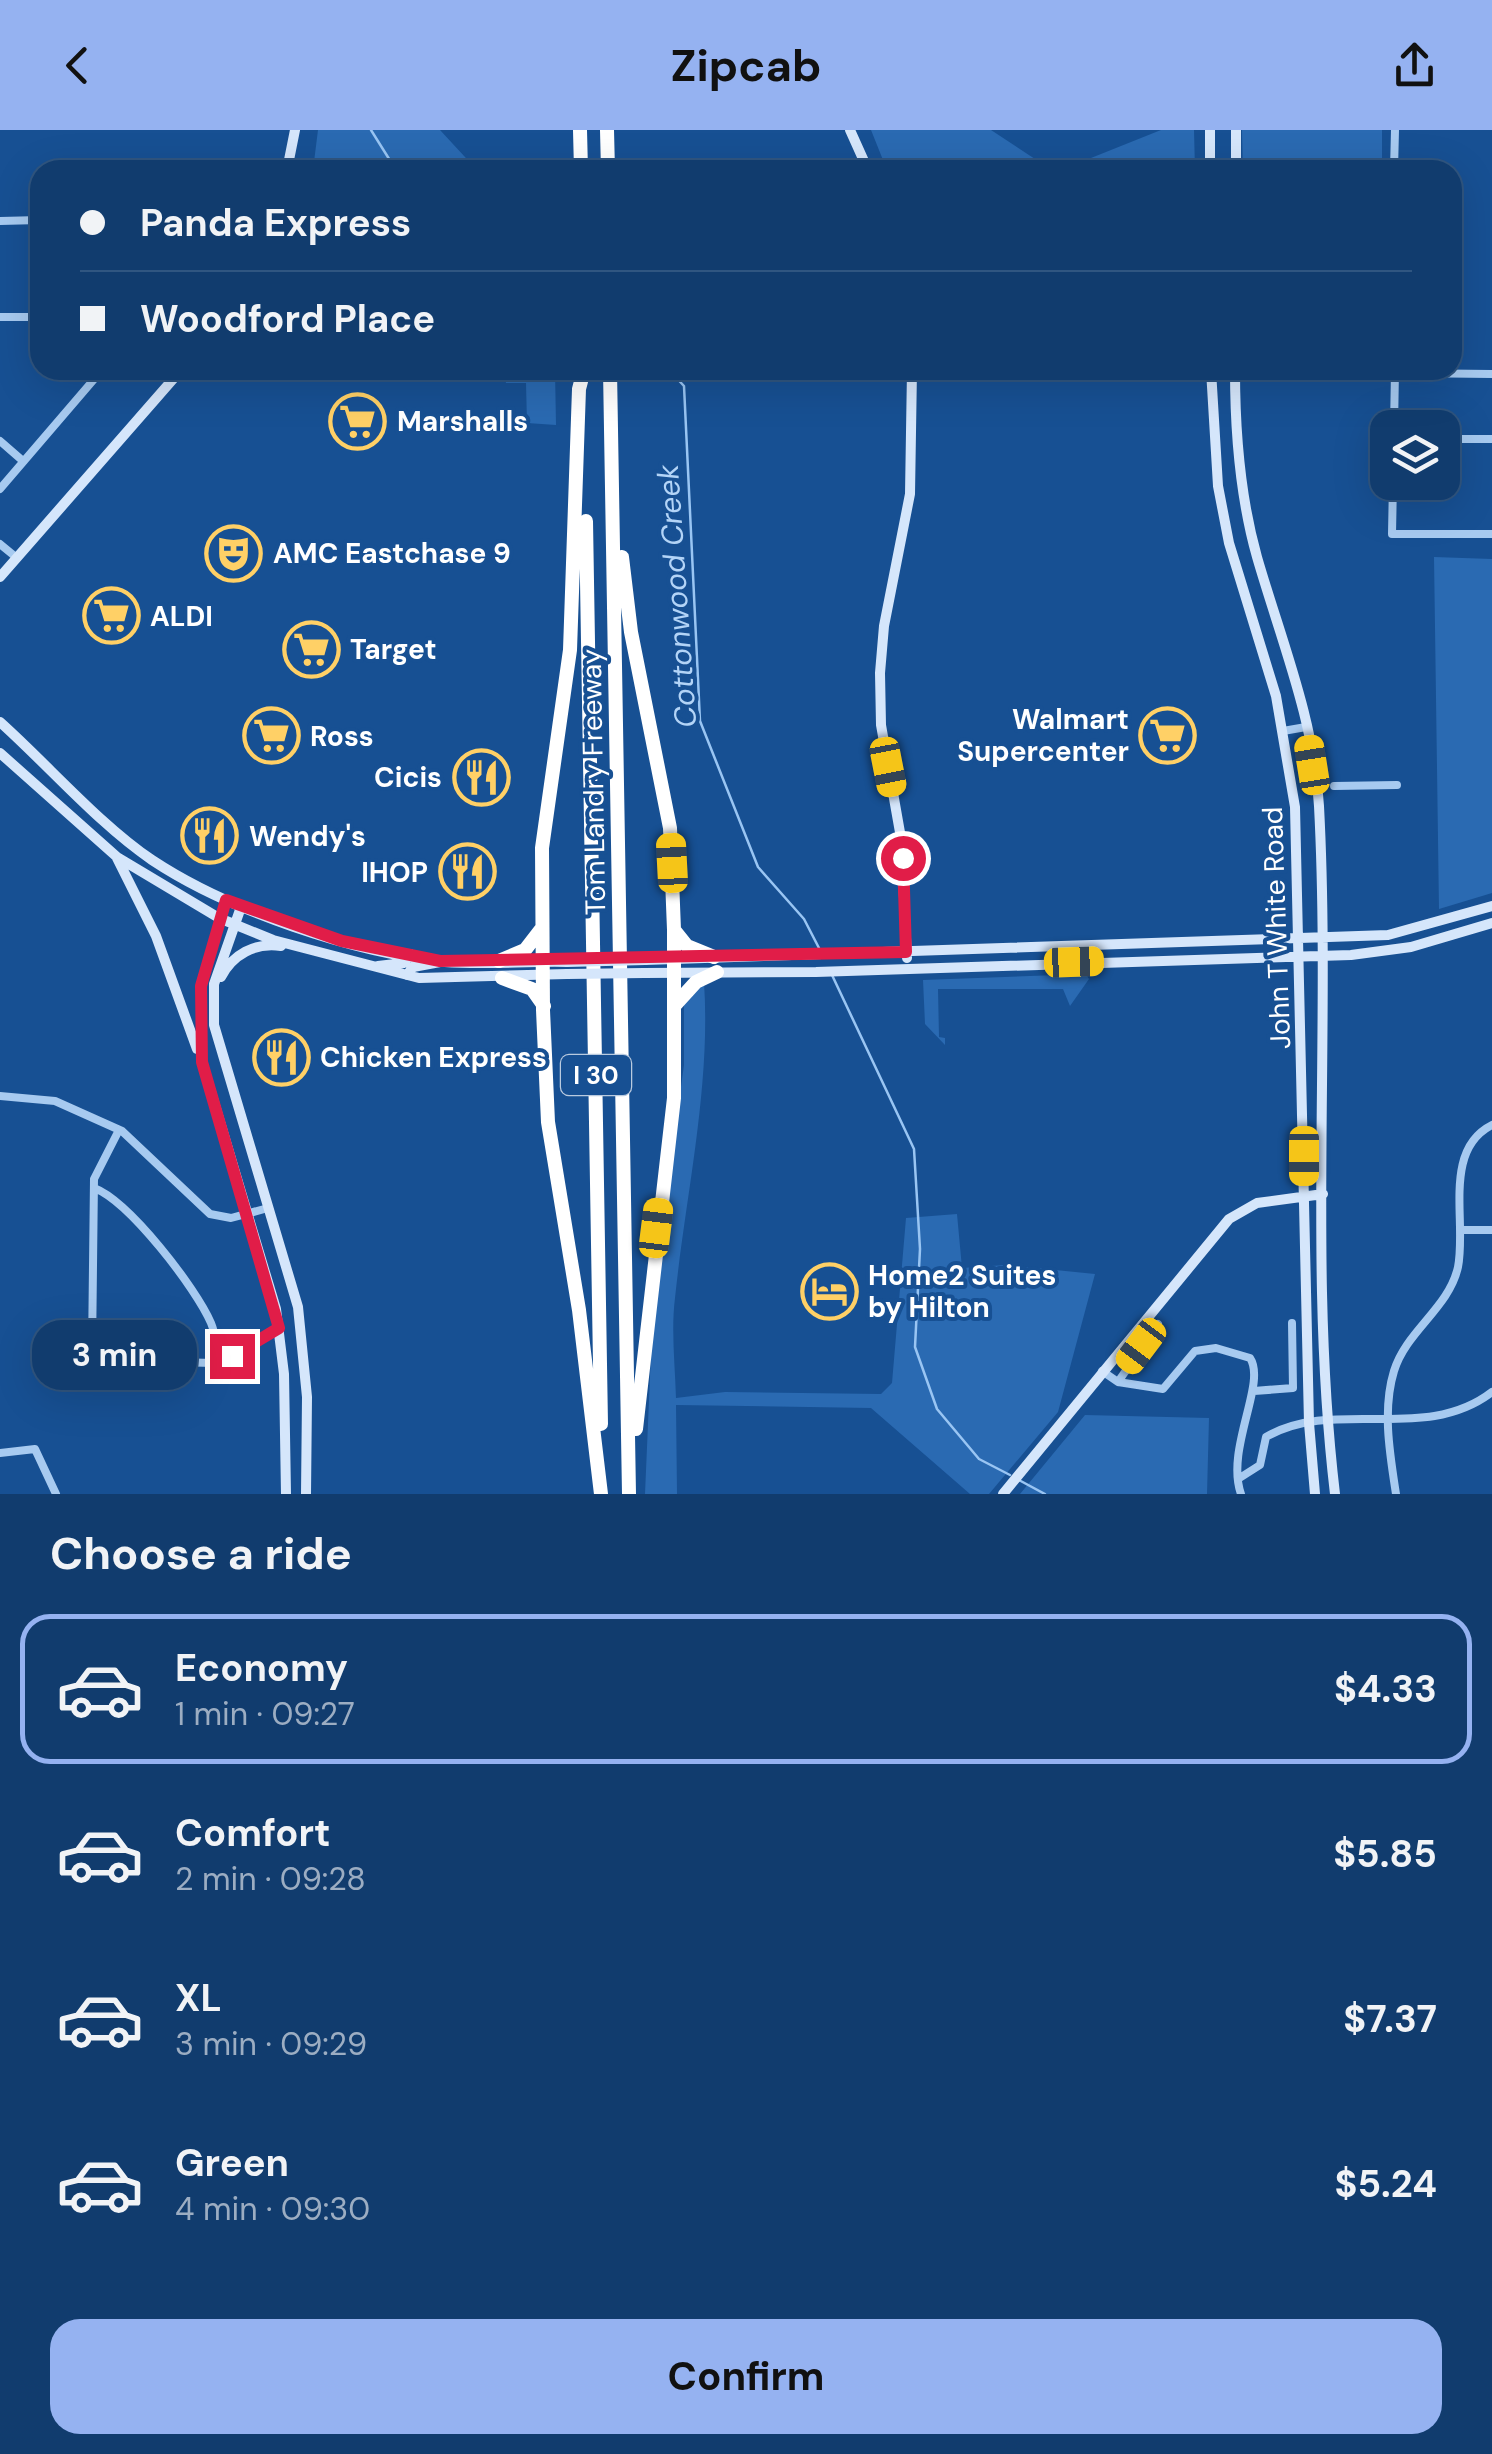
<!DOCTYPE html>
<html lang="en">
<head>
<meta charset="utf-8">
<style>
  :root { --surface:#113c6e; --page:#1e4776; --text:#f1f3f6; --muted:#9cadc2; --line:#305681; --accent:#95b2f1 }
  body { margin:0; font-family:"DM Sans",sans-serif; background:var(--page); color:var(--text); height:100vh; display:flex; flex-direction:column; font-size:38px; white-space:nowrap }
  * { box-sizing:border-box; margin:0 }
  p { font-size:32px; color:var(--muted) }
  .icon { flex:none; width:55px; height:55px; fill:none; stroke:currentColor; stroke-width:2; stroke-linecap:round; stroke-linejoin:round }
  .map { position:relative; height:1364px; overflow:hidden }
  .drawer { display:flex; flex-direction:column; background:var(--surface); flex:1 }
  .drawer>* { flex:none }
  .top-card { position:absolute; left:30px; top:30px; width:1432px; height:220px; border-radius:30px; box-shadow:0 10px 40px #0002,0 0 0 2px var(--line); display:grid; align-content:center; height:220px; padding:0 50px; background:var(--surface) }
  .fabs { position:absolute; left:1370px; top:280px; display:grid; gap:20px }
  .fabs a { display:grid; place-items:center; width:90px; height:90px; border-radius:20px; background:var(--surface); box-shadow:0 10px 40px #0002,0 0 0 2px var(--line); font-size:50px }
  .end { position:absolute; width:45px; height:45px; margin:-22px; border:12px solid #e11d48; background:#fff; box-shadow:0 0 0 5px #fff }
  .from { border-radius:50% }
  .bubble { position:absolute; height:70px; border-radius:30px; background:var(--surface); box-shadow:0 10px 40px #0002,0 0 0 2px var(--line); font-size:32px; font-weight:700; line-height:70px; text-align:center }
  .car { position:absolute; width:30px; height:60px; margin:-30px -15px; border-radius:12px; box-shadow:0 0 8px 2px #0007; background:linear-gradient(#f5c518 24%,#345 0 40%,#f5c518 0 76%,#345 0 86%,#f5c518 0) }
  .top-card b { display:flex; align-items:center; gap:35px; height:95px; font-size:38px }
  .top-card b+b { border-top:2px solid var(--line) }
  .top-card i { width:25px; height:25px; background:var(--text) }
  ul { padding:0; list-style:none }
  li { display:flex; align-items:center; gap:30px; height:150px; margin:0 20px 15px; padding:0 30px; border:5px solid transparent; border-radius:30px }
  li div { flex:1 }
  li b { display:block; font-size:38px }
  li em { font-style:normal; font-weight:700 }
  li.current { border-color:var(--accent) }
  li>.icon { width:90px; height:90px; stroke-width:1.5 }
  h2 { padding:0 50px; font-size:45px; line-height:120px }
  .action { display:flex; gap:20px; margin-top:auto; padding:20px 50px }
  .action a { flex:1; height:115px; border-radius:30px; background:var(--accent); color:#111; font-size:40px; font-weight:700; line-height:115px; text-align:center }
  header { display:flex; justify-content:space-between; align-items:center; height:130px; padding:0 50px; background:var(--accent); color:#111; font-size:45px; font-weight:700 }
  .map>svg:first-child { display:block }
</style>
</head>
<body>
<header><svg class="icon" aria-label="back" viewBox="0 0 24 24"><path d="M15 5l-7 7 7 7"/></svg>Zipcab<svg class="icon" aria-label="share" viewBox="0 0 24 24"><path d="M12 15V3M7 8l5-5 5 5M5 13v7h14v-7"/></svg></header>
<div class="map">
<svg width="1492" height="1364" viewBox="0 0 1492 1364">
  <rect width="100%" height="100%" fill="#175093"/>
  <!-- green -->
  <path fill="#2a6ab2" d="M318,0H440L477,40H313Z
    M871,0H991L1035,29L1081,32L1161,0H1194L1195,40H887Z
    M1242,0H1382V40H1243Z
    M503,240H555L556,295L527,293L526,253H506Z
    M1434,427L1492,429V763L1439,779Z
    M1086,844L1089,849L1070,876L1063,859H938L939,907L945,908V915L925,894L923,850Z
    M704,852C711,957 686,1063 675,1168C671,1200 675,1235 676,1268L725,1262L881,1264L892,1253L906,1088L957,1084L962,1138L1006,1135L1095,1144L1058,1282L989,1364H970L871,1278L676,1275L677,1364H645L654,1153L684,935V874Z
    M1085,1285L1209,1288L1207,1364H1020Z"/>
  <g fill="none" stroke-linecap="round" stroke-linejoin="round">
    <!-- stream -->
    <path stroke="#99c5f3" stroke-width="2.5" d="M371,0L396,40
      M669,240L684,256L700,591L758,737L804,789L820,820
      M832,845L914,1019L920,1119L915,1217L937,1279L979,1329L1010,1345
      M1017,1349L1045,1364"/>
    <!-- street -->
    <path stroke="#a7caf0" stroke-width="8" d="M1394,40L1395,0
      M0,91L40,90
      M0,187H40
      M1235,241L1492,244
      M1394,298L1395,240
      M1442,309H1492
      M0,311L23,331
      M1393,352L1392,404H1492
      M0,359L102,240
      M0,414L17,428
      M1283,601L1306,597
      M1334,656L1397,655
      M0,966L55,971L122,1001L210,1084L231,1088L268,1078
      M119,1000L94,1049L92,1222L96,1230L213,1233L279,1199
      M94,1058C129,1071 196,1158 211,1193C216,1205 217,1219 220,1231
      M1463,1100H1492
      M1102,1241L1118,1252L1163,1259L1195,1221L1216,1218L1250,1228C1267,1253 1225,1319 1241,1364
      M1118,1252L1158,1194
      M1254,1261L1293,1258L1292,1193
      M0,1323L35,1319L56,1364
      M1238,1349L1260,1335L1266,1307C1335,1267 1425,1314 1492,1262
      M1396,1364C1390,1325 1382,1280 1394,1241C1406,1201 1449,1178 1458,1137C1467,1092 1442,1020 1492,995"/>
    <!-- secondary -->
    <path stroke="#d5e6fb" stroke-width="10" d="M850,0L868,40
      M1210,0V40
      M287,40L295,0
      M1236,40V0
      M1211,240L1218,356L1229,413L1276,566L1295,677L1309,1293L1315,1364
      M1235,240C1235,302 1240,367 1257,427C1281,510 1314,589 1319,676C1331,904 1308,1137 1335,1364
      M1264,240L1266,242
      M912,242L1235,241
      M0,447L181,240
      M0,592C49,636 99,694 152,730C229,781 354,823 445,832C485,835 527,831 567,832
      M0,623L117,727L219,788L273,810L419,848L567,844
      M117,728L156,806L197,919
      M226,770L201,855L202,932L276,1179L284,1244L286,1364
      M241,777L214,854V895L298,1177L307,1267L306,1364
      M907,828L901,708L881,595L880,543L884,496L910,364L912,240
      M645,830L1388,805L1492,776
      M378,836L404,833L410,824
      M644,843L816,842L1351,825L1411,817L1492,793
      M407,845L413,837L440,832
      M221,847C232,825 255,812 281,816
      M1003,1364L1229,1089L1257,1073L1323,1064"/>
    <!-- highway -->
    <path stroke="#fff" stroke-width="14" d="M580,0L581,40
      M607,0L608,40
      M584,240L579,259L570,520L542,718L543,880L548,992L579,1180L601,1364
      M610,240L629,1364
      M586,391L601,1294
      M622,427L631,502L670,698L674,800V968L636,1299
      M675,801L687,816L714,827
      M499,831L525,820L542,798
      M502,848L532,859L544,876
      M675,875L696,852L717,842"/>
    <!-- secondary-bridge -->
    <path stroke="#d5e6fb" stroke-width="10" d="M567,832L645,830
      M567,844L644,843"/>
  </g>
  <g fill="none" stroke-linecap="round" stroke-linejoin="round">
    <!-- route -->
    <path stroke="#e11d48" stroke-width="12" d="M232,1226L279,1198L202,932L201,856L226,770L342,811L440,831L906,822L903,728"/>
  </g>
  <!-- icons -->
  <defs>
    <symbol id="supermarket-ring" viewBox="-11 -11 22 22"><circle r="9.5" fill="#175093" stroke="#ffd066" stroke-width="1.5"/><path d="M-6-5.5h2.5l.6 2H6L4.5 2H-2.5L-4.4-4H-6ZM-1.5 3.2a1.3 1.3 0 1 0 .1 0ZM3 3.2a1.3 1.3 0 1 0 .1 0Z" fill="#ffd066"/></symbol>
    <symbol id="theatre-ring" viewBox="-11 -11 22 22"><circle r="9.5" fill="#175093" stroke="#ffd066" stroke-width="1.5"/><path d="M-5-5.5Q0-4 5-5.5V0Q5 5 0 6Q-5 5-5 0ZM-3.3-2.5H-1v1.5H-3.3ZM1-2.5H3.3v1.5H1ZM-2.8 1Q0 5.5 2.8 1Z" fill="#ffd066"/></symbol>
    <symbol id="restaurant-ring" viewBox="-11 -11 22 22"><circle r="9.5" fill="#175093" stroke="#ffd066" stroke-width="1.5"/><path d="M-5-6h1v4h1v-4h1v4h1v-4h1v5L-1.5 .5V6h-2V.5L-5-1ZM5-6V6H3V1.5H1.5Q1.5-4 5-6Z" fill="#ffd066"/></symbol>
    <symbol id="hotel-ring" viewBox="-11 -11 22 22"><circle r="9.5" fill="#175093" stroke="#ffd066" stroke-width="1.5"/><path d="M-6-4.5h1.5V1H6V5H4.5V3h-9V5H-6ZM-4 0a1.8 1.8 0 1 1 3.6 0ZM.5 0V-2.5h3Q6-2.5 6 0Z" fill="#ffd066"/></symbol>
  </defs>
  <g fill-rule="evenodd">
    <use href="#supermarket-ring" x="326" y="260" width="63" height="63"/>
    <use href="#theatre-ring" x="202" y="392" width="63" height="63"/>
    <use href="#supermarket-ring" x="80" y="454" width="63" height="63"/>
    <use href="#supermarket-ring" x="280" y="488" width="63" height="63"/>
    <use href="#supermarket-ring" x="1136" y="574" width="63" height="63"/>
    <use href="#supermarket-ring" x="240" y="574" width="63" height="63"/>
    <use href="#restaurant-ring" x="450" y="616" width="63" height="63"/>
    <use href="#restaurant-ring" x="178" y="674" width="63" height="63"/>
    <use href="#restaurant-ring" x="436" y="710" width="63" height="63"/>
    <use href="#restaurant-ring" x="250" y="896" width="63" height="63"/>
    <use href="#hotel-ring" x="798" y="1130" width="63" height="63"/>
  </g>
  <g text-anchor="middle" stroke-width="8" stroke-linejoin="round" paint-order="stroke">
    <!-- shield labels -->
    <rect fill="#175093" stroke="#b9cadf" stroke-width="2.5" x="561" y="925" width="70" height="40" rx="8"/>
    <g font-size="25" font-weight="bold" fill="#fff">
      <text x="596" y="954">I 30</text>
    </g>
    <!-- poi labels -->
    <g font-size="28" font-weight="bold" fill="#fff" stroke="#175093" text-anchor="start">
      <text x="397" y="301">Marshalls</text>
      <text x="273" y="433">AMC Eastchase 9</text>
      <text x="150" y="496">ALDI</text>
      <text x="350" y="529">Target</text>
      <text x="1129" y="599" text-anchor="end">Walmart<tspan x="1129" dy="32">Supercenter</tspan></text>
      <text x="310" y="616">Ross</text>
      <text x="442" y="657" text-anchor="end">Cicis</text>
      <text x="249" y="716">Wendy's</text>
      <text x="428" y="752" text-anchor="end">IHOP</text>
      <text x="320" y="937">Chicken Express</text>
      <text x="868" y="1155">Home2 Suites<tspan x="868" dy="32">by Hilton</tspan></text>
    </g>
    <!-- street labels -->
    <g font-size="28" fill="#fff" stroke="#175093">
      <text transform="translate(593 652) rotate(-91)" y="10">Tom Landry Freeway</text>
      <text transform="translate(1276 798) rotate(-92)" y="10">John T White Road</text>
    </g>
    <!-- water labels -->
    <g font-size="30" font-style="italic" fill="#b3d4f7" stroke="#175093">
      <text transform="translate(677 466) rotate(-94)" y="10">Cottonwood Creek</text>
    </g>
  </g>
</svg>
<div class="fabs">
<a><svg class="icon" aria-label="layers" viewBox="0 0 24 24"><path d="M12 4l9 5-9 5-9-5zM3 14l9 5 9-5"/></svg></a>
</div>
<i class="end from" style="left:903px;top:728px"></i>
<i class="end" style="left:232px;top:1226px"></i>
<div class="bubble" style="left:32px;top:1190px;width:165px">3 min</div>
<i class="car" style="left:1312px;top:635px;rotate:351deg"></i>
<i class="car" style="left:888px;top:637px;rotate:169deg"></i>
<i class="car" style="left:672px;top:733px;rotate:357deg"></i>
<i class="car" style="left:1074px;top:832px;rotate:88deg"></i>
<i class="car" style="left:1304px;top:1026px;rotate:180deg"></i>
<i class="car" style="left:656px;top:1098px;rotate:7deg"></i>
<i class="car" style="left:1141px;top:1216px;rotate:217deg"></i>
<div class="top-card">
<b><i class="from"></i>Panda Express</b>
<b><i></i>Woodford Place</b>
</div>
</div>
<section class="drawer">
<h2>Choose a ride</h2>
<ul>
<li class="current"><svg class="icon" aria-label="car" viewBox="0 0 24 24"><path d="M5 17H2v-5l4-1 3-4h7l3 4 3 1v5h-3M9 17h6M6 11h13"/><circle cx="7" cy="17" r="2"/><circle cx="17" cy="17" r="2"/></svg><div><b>Economy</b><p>1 min · 09:27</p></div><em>$4.33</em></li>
<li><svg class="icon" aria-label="car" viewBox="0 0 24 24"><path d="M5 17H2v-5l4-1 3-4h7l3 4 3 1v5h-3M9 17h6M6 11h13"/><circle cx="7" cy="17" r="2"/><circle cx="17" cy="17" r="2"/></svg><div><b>Comfort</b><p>2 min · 09:28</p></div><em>$5.85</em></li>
<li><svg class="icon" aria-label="car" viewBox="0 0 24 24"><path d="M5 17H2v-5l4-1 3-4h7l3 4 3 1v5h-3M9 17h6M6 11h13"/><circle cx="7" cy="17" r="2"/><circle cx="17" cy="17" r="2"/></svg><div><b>XL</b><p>3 min · 09:29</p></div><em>$7.37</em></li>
<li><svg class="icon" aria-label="car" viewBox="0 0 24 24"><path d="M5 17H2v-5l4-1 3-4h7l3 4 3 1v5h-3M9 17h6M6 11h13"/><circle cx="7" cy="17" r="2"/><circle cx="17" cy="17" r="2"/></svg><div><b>Green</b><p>4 min · 09:30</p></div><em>$5.24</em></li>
</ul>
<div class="action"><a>Confirm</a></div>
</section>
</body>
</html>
